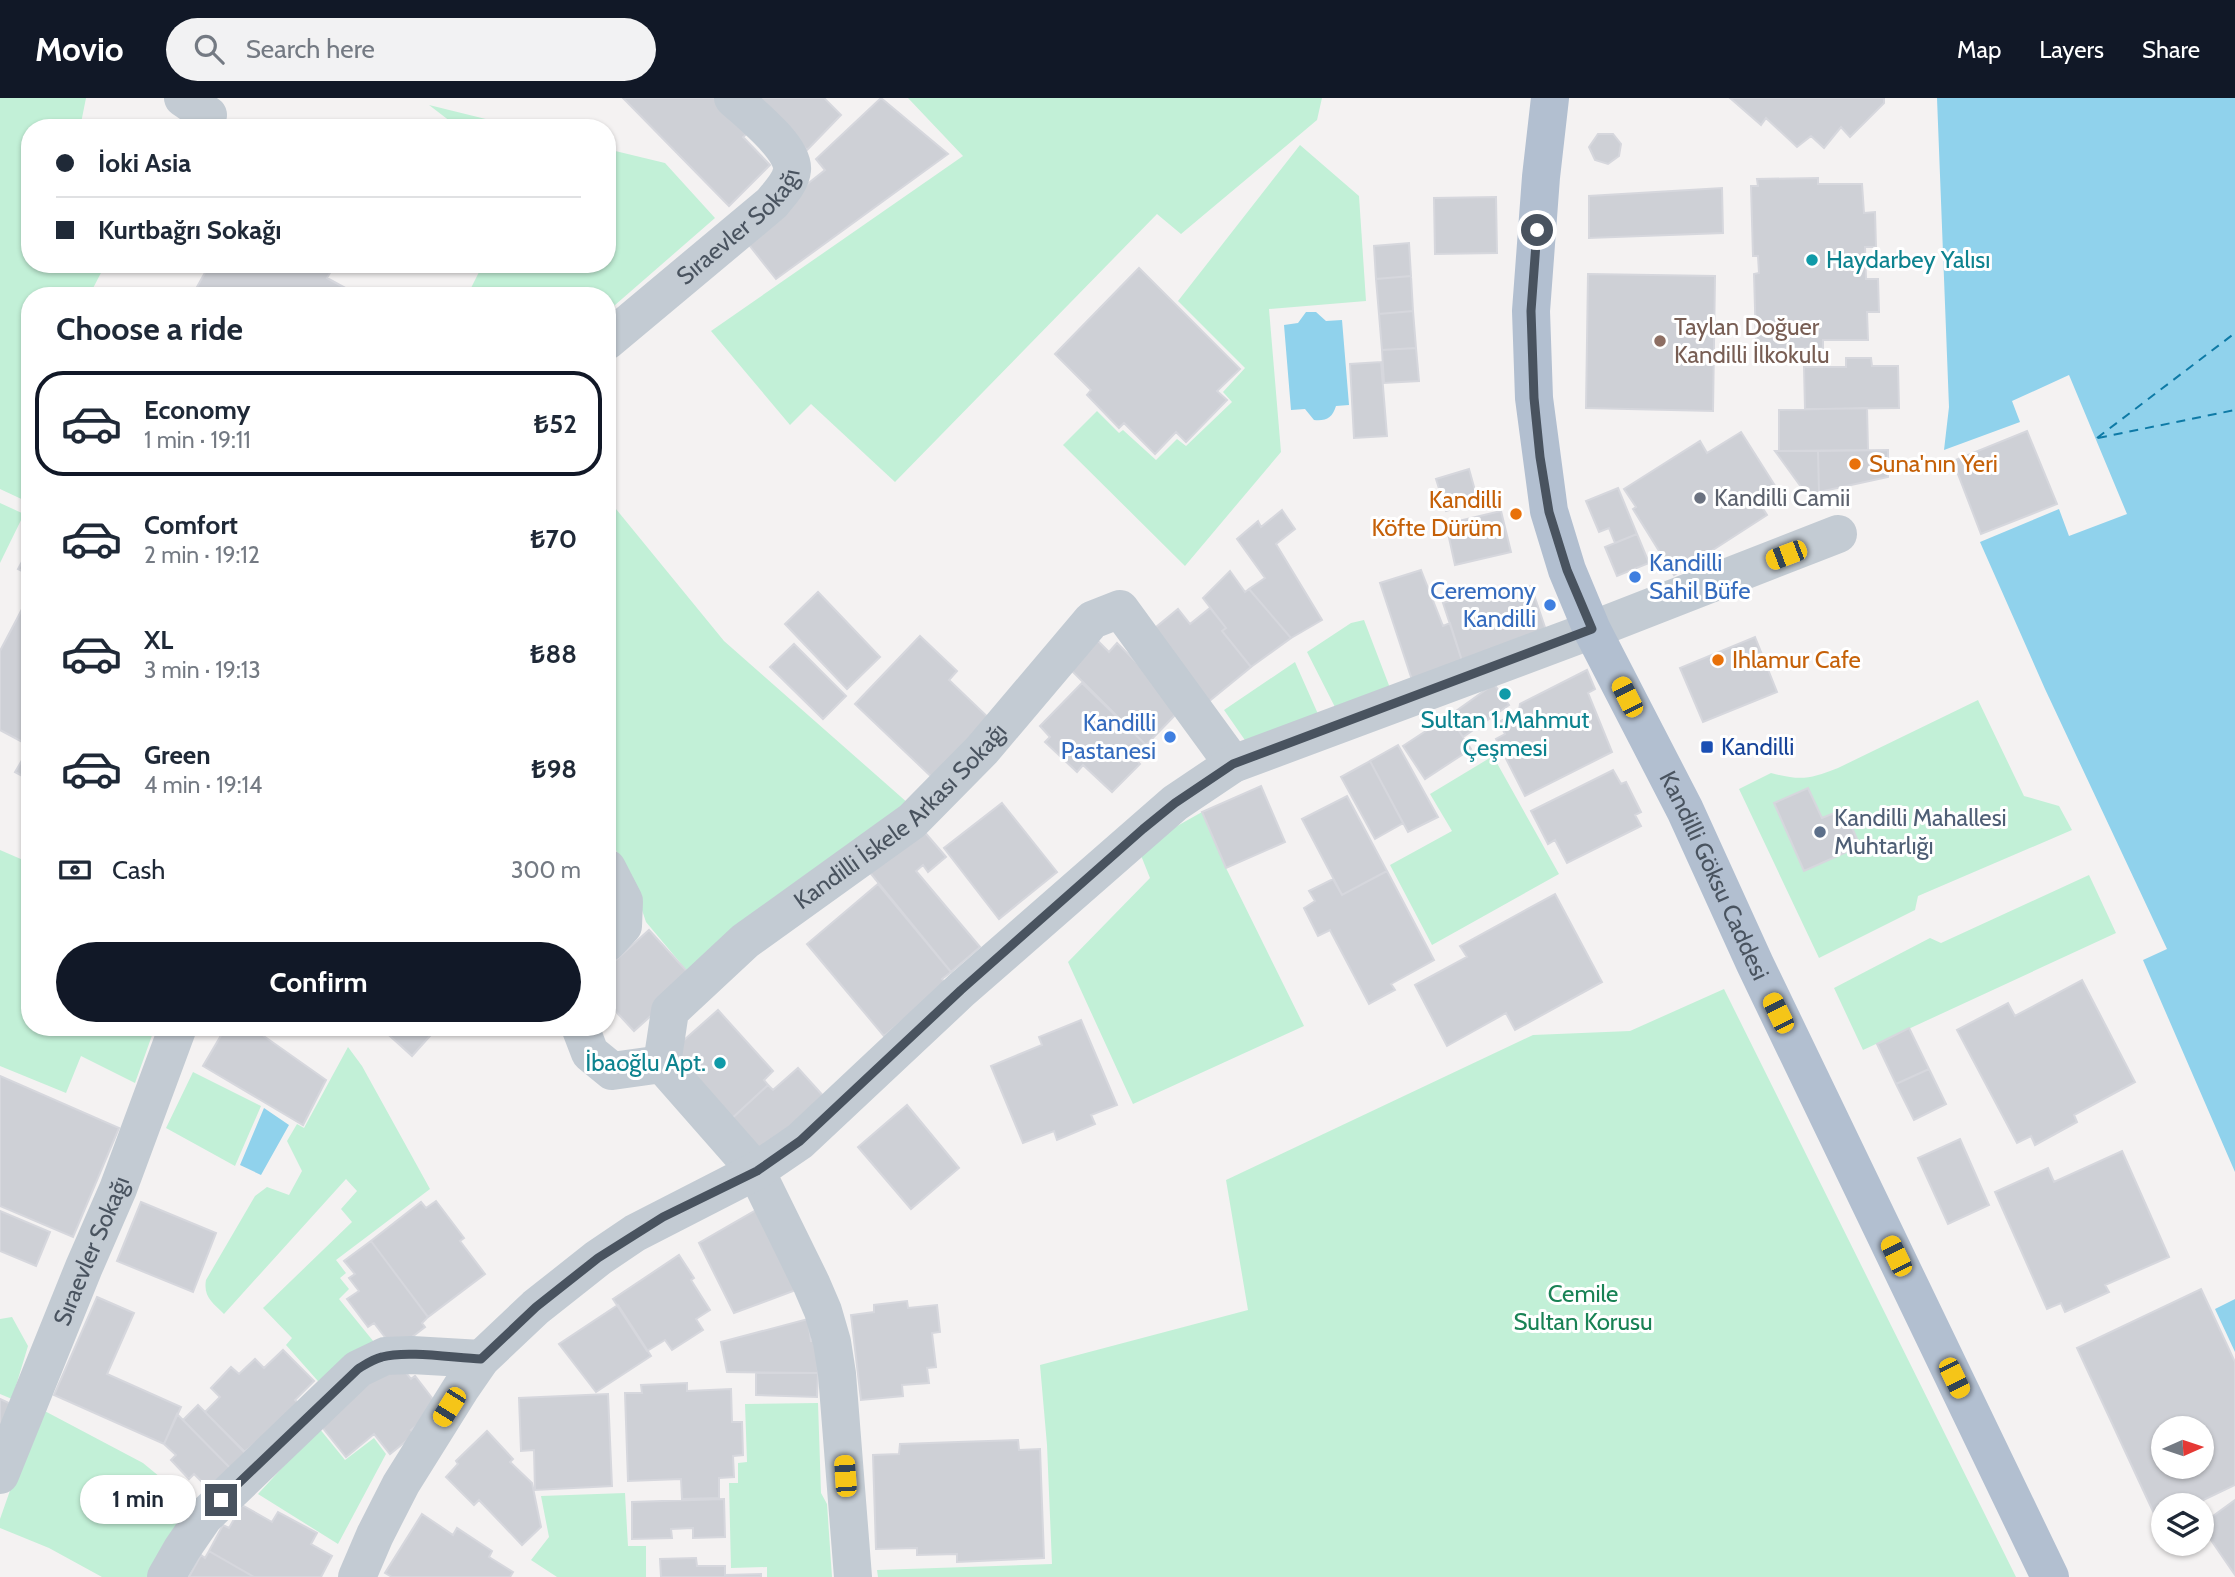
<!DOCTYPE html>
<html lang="en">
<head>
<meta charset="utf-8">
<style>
  :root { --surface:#fff; --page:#f2f2f3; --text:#1f2937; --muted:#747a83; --line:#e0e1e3; --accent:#111827 }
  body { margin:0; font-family:Cabin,sans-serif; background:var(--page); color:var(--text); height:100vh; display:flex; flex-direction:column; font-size:26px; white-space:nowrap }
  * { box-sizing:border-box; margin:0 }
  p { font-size:23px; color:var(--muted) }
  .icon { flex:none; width:38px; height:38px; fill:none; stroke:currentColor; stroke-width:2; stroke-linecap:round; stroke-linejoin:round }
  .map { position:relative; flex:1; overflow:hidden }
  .drawer { position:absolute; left:21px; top:189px; width:595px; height:749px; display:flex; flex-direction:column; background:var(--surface); border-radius:28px; box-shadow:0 2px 5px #0004 }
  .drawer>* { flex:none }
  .guide { position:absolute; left:21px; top:21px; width:595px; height:154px; border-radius:28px; box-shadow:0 2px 5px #0004; display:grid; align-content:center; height:154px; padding:0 35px; background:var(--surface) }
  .needle { width:46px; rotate:87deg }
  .tools { position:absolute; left:2151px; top:1318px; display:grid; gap:14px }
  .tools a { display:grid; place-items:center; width:63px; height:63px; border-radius:50%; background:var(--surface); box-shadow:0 2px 5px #0004; font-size:35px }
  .end { position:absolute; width:32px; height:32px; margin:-16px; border:9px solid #49535f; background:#fff; box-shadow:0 0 0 4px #fff }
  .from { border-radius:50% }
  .bubble { position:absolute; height:49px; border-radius:24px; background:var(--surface); box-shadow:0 2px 5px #0004; font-size:23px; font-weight:700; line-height:49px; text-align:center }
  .car { position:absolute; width:21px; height:42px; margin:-21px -10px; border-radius:9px; box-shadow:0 0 5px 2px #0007; background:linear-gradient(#f5c518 24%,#345 0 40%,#f5c518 0 76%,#345 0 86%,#f5c518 0) }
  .guide b { display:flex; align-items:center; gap:24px; height:66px; font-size:26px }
  .guide b+b { border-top:2px solid var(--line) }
  .guide i { width:18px; height:18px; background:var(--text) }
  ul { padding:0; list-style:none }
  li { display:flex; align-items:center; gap:21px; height:105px; margin:0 14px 10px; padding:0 21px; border:4px solid transparent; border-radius:28px }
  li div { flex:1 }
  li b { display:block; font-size:26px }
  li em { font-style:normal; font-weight:700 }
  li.on { border-color:var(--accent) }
  li>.icon { width:63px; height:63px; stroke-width:1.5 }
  h2 { padding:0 35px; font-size:32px; line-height:84px }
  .pay { display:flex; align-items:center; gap:18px; height:77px; padding:0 35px; font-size:26px }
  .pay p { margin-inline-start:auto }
  .primary-button { display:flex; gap:14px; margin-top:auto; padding:14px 35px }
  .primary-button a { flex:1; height:80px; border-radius:42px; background:var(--accent); color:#fff; font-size:28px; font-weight:700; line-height:80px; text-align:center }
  header { display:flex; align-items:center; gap:42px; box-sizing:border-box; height:98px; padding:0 35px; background:var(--accent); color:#fff }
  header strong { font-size:33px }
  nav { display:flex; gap:38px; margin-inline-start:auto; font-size:24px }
  .search { width:490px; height:63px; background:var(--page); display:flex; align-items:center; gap:18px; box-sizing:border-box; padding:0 24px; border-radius:38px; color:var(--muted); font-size:26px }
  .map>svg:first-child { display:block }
</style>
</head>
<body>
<header>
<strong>Movio</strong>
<div class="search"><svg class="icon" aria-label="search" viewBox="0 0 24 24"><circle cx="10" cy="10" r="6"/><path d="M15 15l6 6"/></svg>Search here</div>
<nav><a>Map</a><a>Layers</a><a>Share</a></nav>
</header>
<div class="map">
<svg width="2235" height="1479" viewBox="0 0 2235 1479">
  <rect width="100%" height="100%" fill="#f4f2f2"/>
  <!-- green -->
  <path fill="#c2f0d7" d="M0,0H86L80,30H30V166H110L105,167L89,198H30V405L0,391Z
    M908,0H1322L1317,22L1181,136L1157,116L895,384L811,306L790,327L711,233L963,58Z
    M429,7L522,30H459Z
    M1300,47L1359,98L1366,203L1269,211L1281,354L1185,468L1063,347L1097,313L1119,335L1123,332L1156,362L1177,341L1186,348L1232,304L1223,294L1245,270L1178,203Z
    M607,51L665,65L715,120L607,214V198H467L483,166H607Z
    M607,400L724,543L909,706L693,880L646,824L630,776L607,737Z
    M0,405L24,416L0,465Z
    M1364,522L1390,590L1337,613L1307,554L1351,525Z
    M1295,564L1318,616L1249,648L1224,612Z
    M1978,602L2024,698L2059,708L2072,732L1918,798L1915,812L1819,860L1739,691L1771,675C1801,683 1810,681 1838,670Z
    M1493,658L1559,776L1432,847L1390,767L1452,733L1430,696Z
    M1202,714L1226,770L1304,928L1133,1006L1068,864L1150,780L1138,750Z
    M0,752L30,765V929H155L135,985L81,958L66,995L0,968Z
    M2089,777L2116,835L1863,952L1834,890L1930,840L1941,845Z
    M1724,891L2016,1479H878L877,1472L1052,1466L1047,1347L1040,1267L1248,1212L1226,1082L1533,937L1630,933Z
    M348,949L362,968L430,1091L336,1162L346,1175L340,1180L349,1191L339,1201L378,1249L325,1291L286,1247L292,1240L263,1210L352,1124L341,1111L357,1093L346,1081L224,1216C213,1205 203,1199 206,1182L255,1098L267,1089L289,1097L302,1073L287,1043L297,1026L304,1030Z
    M193,974L261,1008L235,1068L166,1030Z
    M12,1219L28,1248L12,1301L0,1296V1221Z
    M818,1305L821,1395L827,1406L832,1479H767V1469L731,1470L729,1385H738V1365L747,1364L745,1306Z
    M39,1310L143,1365L160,1379L197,1419L160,1479H102L49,1450L0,1430V1421Z
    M319,1330L345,1362L374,1340L386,1356L338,1446L258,1396Z
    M625,1395L628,1448H646V1479H557L531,1462L549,1439L541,1398Z"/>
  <!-- water -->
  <path fill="#90d2ec" d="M1937,0H2235V1074L2143,862L2167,851L2045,591L1980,444L2059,411L2069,438L2127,416L2069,277L2012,303L2020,324L1944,352L1949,309Z
    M1306,214H1316L1326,223L1342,222L1349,307L1336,308C1332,320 1327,323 1314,322L1305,311L1291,312L1284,227L1298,225Z
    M264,1010L289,1027L261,1077L240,1067Z
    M2235,1201V1254L2215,1211Z"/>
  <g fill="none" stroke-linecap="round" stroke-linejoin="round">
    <!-- ferry -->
    <path stroke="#0e7aa6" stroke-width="2" stroke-dasharray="9 7" stroke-linecap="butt" d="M2097,340L2235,235
      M2098,340L2235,312"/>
  </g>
  <!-- building -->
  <path fill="#ced0d6" stroke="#d6d7dd" stroke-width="2" fill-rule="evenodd" d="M623,0H714L748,35L743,39L770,67L729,108Z
    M754,0H824L841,17L807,52Z
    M881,0L948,56L776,181L742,138L825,72L816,61Z
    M1730,0H1884V5L1850,39L1841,29L1824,50L1811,38L1797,49L1766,20L1761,27Z
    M1598,36H1613L1621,46L1619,58L1608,66L1595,62L1589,49Z
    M1818,80V86H1862L1864,115L1875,114L1876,149H1865L1866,181H1878L1879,214H1867L1868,242H1823V250L1765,251V244H1756L1754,176L1759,175L1758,158H1753L1751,88H1758L1757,81Z
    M1722,90L1723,135L1589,140V98Z
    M1496,99L1497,155L1435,156L1434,100Z
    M1409,145L1411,178L1376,181L1374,148Z
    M197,166H335L327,180L360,198H192L207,171Z
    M1139,170L1240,271L1217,293L1227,302L1186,344L1176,334L1155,356L1124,325L1119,330L1087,297L1091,292L1055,256Z
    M1588,176L1715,178L1713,313L1586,310Z
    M1411,178L1413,213L1379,216L1376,181Z
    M1413,213L1416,250L1382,252L1379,216Z
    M1416,250L1419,283L1384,285L1382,252Z
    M1846,260H1871L1872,268H1898L1899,310L1805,311L1804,269H1846Z
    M1381,264L1387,338L1354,340L1350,266Z
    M1867,310L1868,352L1779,353V312Z
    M2027,333L2057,406L1981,436L1953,363Z
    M1741,334L1779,394L1760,406L1767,417L1674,477L1633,411L1636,409L1624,391L1700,343L1707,355Z
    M1888,352V379L1819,394L1818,353Z
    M1775,353H1818L1819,394L1807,397Z
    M1469,371L1478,403L1446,413L1436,381Z
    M1618,390L1637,436L1615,445L1609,430L1599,434L1586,403Z
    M1282,412L1295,431L1276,446L1322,522L1291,540L1249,491L1265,480L1237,441L1258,423L1261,429Z
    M1501,413L1511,454L1455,467L1446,426Z
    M1637,436L1649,465L1617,478L1605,449Z
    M30,449V477L18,471Z
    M1421,472L1443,528L1450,525L1464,569L1414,588L1380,485Z
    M1230,473L1245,494L1249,491L1291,540L1251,569L1222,533L1226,530L1203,500Z
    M1531,488L1549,541L1464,569L1443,505L1481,493L1484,501Z
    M818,494L880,559L847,591L785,526Z
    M30,496V648L0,632V553Z
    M1210,510L1226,530L1222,533L1251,569L1202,609L1150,534L1178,511L1190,526Z
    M920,538L957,573L949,582L995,626L939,686L855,606Z
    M1755,539L1777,594L1703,624L1680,570Z
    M1098,543L1109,554L1117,545L1182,610L1146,647L1070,571Z
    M794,546L846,598L823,621L770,569Z
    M1587,572L1595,591L1588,595L1612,654L1525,698L1496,641L1505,636L1499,624L1519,613L1520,606Z
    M1082,585L1146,647L1134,659L1140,666L1112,694L1083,667L1077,674L1045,644L1050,639L1040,628Z
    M1494,586L1509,607L1463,639L1449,618Z
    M1449,618L1471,651L1425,681L1403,648Z
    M1398,647L1438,719L1408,734L1370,663Z
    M30,649V682L15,674Z
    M1370,663L1403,725L1375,741L1341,679Z
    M1613,672L1621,686L1626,684L1641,714L1635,717L1641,728L1567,765L1555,742L1548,746L1531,713Z
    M1261,688L1285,744L1226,770L1202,714Z
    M1808,690L1822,720L1844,711L1860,748L1804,773L1774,705Z
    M1347,698L1387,773L1342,797L1302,721Z
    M1002,705L1057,774L999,821L944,750Z
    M922,731L946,759L928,774L923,767L916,773L980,849L951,874L867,771Z
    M1387,773L1434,862L1391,886L1395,892L1369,906L1330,832L1318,838L1304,810L1315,803L1309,793L1333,781L1342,797Z
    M878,786L951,874L942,881L946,886L884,938L807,846Z
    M1555,796L1602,884L1515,932L1506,915L1447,948L1415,887L1467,859L1460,848Z
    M649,832L693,880L634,933L607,904V870Z
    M2082,882L2135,984L2074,1017L2077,1024L2035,1047L2031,1038L2017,1045L1957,932L2008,905L2015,918Z
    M718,912L773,973L764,982L768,987L728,1024L667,957Z
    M1081,922L1117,1007L1091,1017L1095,1026L1057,1042L1054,1033L1023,1045L991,968L1042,947L1039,939Z
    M226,929H251L326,982L303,1027L203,968Z
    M380,929H438L412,958Z
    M1909,930L1929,971L1896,986L1877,946Z
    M798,970L826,1001L760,1061L728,1024L768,987L773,992Z
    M1929,971L1946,1006L1914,1022L1896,986Z
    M0,978L119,1030L73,1139L0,1108Z
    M907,1007L959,1070L911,1111L858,1049Z
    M1960,1041L1989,1107L1948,1126L1918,1060Z
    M2122,1053L2169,1159L2105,1187L2109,1194L2065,1214L2061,1205L2047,1211L1995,1094L2048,1070L2054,1084Z
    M436,1103L464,1140L460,1143L485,1176L428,1219L371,1143L421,1104L426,1110Z
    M141,1104L216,1135L193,1194L117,1163Z
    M758,1111L796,1192L734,1215L699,1145Z
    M0,1113L50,1134L36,1168L0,1153Z
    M371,1143L428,1219L422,1225L425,1229L395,1252L374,1225L368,1229L347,1201L359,1193L349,1180L355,1176L344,1163Z
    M679,1157L694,1180L691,1182L710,1212L696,1221L703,1232L672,1252L665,1242L647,1253L613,1201Z
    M2201,1191L2235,1264V1387L2193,1407H2163V1421L2158,1424L2077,1250ZM2163,1330H2202V1368H2163Z
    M97,1199L134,1215L107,1276L181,1309L164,1346L54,1297Z
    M907,1203L908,1210L937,1207L940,1234L932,1235L936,1269L927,1270L929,1285L902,1287L903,1298L861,1302L851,1217L874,1214V1207Z
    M618,1207L651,1258L596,1294L559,1246Z
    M808,1221L811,1243H817L818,1275L727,1274L721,1244Z
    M283,1252L314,1283L295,1302L302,1309L244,1354L205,1314L220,1299L211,1290L231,1269L239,1276L255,1261L264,1270Z
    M396,1263L411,1281L415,1278L439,1309L411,1332L415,1336L390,1356L374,1336L346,1359L318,1324Z
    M756,1275H818L817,1299L756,1297Z
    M687,1285V1293L731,1291L732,1324H742L743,1357L733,1358L734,1379L719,1380V1400L682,1401L681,1381L628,1383L625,1295H642L641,1287Z
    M608,1296L612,1388L535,1392L534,1352L521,1353L519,1300Z
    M0,1301L11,1306L0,1332Z
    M198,1307L251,1360L236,1376L183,1322Z
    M177,1316L230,1370L213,1395L194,1376L189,1381L171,1362L176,1357L164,1346Z
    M487,1333L513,1361L510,1364L532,1385L541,1429L522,1447L479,1402L474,1407L446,1379L458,1366L456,1363Z
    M1018,1342L1019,1352L1040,1351L1044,1460L957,1464V1456L917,1457V1450L876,1451L873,1357L899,1356L900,1346Z
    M724,1401L725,1439L693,1440V1430L671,1431L672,1440L632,1441V1404Z
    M2235,1402V1477L2202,1429V1426Z
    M242,1407L272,1424L278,1414L317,1435L311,1446L332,1458L321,1479H254L209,1453L223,1427L229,1430Z
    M422,1416L453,1437L457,1430L492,1453L489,1459L513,1474L510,1479H392L385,1475Z
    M209,1453L254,1479H189L201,1457L205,1460Z
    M696,1460L697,1468H725V1477L761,1476V1479H661L660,1461Z"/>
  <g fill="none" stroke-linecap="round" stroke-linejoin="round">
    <!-- minor -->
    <g stroke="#c3cbd3" stroke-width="38">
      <path d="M183,0L208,17"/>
      <path id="s1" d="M607,243L772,105C779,96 791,84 792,72C795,51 748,14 733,0"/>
      <path d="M1592,532L1838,436"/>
      <path d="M607,770L624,803L623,828L607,845"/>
      <path d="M580,929L590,955L612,973L662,966"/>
      <path id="s2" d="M0,1377L84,1169L118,1091L178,929"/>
      <path d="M166,1479L182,1451L204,1419L358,1271L385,1258L412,1257L481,1261"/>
      <path id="s3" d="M853,1479L837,1276L832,1244L823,1213L811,1185L756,1073L662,966L670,913L745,843L912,723L982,652L1092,522L1120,511L1233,666"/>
    </g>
    <!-- tertiary -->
    <path stroke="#c3cbd3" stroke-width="38" d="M357,1479L375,1437L401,1386L461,1290L481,1261L536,1209L598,1160L635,1135L756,1073L800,1043L961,892L1175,705L1233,666L1592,532"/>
    <!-- primary -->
    <path stroke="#b2bfd0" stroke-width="38" id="s4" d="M1550,0L1541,79L1531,213L1534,300L1549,413L1567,472L1592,532L1685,712L1755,866L2050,1479"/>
  </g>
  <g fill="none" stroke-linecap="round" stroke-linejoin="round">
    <!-- route -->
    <path stroke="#49535f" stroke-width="9" d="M221,1402L358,1271C366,1266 373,1261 382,1259C406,1252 455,1260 481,1261L536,1209L598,1160L663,1119L757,1073L800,1043L961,892L1143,731L1175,705L1233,666L1592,531L1567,472L1549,414L1540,359L1534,300L1531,213L1537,132"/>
  </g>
  <!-- markers -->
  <g fill="#0f9aa8" stroke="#fff" stroke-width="2.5">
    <circle cx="1812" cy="162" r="7"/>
    <circle cx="1505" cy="596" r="7"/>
    <circle cx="720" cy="965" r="7"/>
  </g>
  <circle fill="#8d6e63" stroke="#fff" stroke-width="2.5" cx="1660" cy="243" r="7"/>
  <g fill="#e8710a" stroke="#fff" stroke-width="2.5">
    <circle cx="1855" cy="366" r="7"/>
    <circle cx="1516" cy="416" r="7"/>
    <circle cx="1718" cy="562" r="7"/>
  </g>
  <circle fill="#6b7280" stroke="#fff" stroke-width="2.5" cx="1700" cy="400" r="7"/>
  <g fill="#3f7fe0" stroke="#fff" stroke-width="2.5">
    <circle cx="1635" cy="479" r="7"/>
    <circle cx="1550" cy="507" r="7"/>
    <circle cx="1170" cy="639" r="7"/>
  </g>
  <rect fill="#1a4fb4" stroke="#fff" stroke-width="2.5" x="1700" y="642" width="14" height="14" rx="3.5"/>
  <circle fill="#5c6f8a" stroke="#fff" stroke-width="2.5" cx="1820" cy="734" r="7"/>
  <g text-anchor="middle" stroke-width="6" stroke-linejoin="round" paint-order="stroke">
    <!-- street labels -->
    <g font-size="24" fill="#49535f" stroke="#fff">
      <text dy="8" stroke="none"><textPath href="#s1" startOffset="175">Sıraevler Sokağı</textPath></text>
      <text dy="8" stroke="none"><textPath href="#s3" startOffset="922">Kandilli İskele Arkası Sokağı</textPath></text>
      <text dy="8" stroke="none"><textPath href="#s4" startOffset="816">Kandilli Göksu Caddesi</textPath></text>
      <text dy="8" stroke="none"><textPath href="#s2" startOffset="242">Sıraevler Sokağı</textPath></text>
    </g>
    <!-- culture labels -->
    <g font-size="24" fill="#0d838f" stroke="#fff" text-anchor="start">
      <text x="1826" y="170">Haydarbey Yalısı</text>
      <text x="1505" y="630" text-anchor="middle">Sultan 1.Mahmut<tspan x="1505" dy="28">Çeşmesi</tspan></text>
      <text x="706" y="973" text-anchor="end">İbaoğlu Apt.</text>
    </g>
    <!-- education labels -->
    <g font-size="24" fill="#785e54" stroke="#fff" text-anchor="start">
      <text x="1674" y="237">Taylan Doğuer<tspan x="1674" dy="28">Kandilli İlkokulu</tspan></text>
    </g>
    <!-- food labels -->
    <g font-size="24" fill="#c56008" stroke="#fff" text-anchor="start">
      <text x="1869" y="374">Suna'nın Yeri</text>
      <text x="1502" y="410" text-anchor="end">Kandilli<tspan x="1502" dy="28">Köfte Dürüm</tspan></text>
      <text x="1732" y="570">Ihlamur Cafe</text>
    </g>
    <!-- worship labels -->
    <g font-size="24" fill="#5b616d" stroke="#fff" text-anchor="start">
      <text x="1714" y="408">Kandilli Camii</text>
    </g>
    <!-- shop labels -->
    <g font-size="24" fill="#366cbe" stroke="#fff" text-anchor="end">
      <text x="1649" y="473" text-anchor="start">Kandilli<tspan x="1649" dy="28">Sahil Büfe</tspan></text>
      <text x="1536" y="501">Ceremony<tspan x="1536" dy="28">Kandilli</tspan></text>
      <text x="1156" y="633">Kandilli<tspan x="1156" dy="28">Pastanesi</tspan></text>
    </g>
    <!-- transit labels -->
    <g font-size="24" fill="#164399" stroke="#fff" text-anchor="start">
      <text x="1721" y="657">Kandilli</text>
    </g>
    <!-- service labels -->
    <g font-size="24" fill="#4e5e75" stroke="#fff" text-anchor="start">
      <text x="1834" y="728">Kandilli Mahallesi<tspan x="1834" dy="28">Muhtarlığı</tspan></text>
    </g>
    <!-- park labels -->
    <g font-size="24" fill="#198255" stroke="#fff">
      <text x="1583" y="1204">Cemile<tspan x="1583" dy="28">Sultan Korusu</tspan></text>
    </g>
  </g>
</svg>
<div class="tools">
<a><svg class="needle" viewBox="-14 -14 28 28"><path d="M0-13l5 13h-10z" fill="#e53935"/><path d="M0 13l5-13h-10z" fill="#747a83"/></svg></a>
<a><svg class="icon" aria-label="layers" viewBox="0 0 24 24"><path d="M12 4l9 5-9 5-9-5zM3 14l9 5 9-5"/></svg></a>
</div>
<i class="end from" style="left:1537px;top:132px"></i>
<i class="end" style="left:221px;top:1402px"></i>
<div class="bubble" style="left:80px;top:1377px;width:116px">1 min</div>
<i class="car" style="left:1786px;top:457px;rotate:249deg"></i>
<i class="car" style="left:1627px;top:599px;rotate:333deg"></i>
<i class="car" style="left:1778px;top:915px;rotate:334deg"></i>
<i class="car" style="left:1896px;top:1158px;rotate:334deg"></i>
<i class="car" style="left:1954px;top:1280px;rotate:154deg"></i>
<i class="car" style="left:449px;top:1309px;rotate:212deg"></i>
<i class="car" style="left:845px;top:1378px;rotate:356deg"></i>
<div class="guide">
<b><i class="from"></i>İoki Asia</b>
<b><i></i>Kurtbağrı Sokağı</b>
</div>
<section class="drawer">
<h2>Choose a ride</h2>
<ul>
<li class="on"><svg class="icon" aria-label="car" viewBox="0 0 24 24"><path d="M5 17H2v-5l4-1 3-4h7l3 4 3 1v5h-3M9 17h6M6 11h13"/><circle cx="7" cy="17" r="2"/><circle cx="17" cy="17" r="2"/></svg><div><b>Economy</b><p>1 min · 19:11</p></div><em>₺52</em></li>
<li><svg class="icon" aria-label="car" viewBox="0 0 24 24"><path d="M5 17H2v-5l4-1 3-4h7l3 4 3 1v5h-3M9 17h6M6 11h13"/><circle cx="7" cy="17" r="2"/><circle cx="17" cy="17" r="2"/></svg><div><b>Comfort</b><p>2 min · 19:12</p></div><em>₺70</em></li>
<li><svg class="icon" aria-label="car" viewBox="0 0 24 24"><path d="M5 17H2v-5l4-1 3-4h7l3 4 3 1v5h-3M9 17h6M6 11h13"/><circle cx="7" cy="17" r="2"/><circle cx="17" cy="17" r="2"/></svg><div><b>XL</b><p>3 min · 19:13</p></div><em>₺88</em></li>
<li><svg class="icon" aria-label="car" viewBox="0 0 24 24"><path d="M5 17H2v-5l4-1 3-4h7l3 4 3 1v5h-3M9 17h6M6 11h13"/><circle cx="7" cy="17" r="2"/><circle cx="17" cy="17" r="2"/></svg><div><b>Green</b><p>4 min · 19:14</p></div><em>₺98</em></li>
</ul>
<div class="pay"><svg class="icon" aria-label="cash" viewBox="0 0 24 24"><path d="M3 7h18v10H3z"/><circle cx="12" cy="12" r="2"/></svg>Cash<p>300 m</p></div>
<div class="primary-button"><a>Confirm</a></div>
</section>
</div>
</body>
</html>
